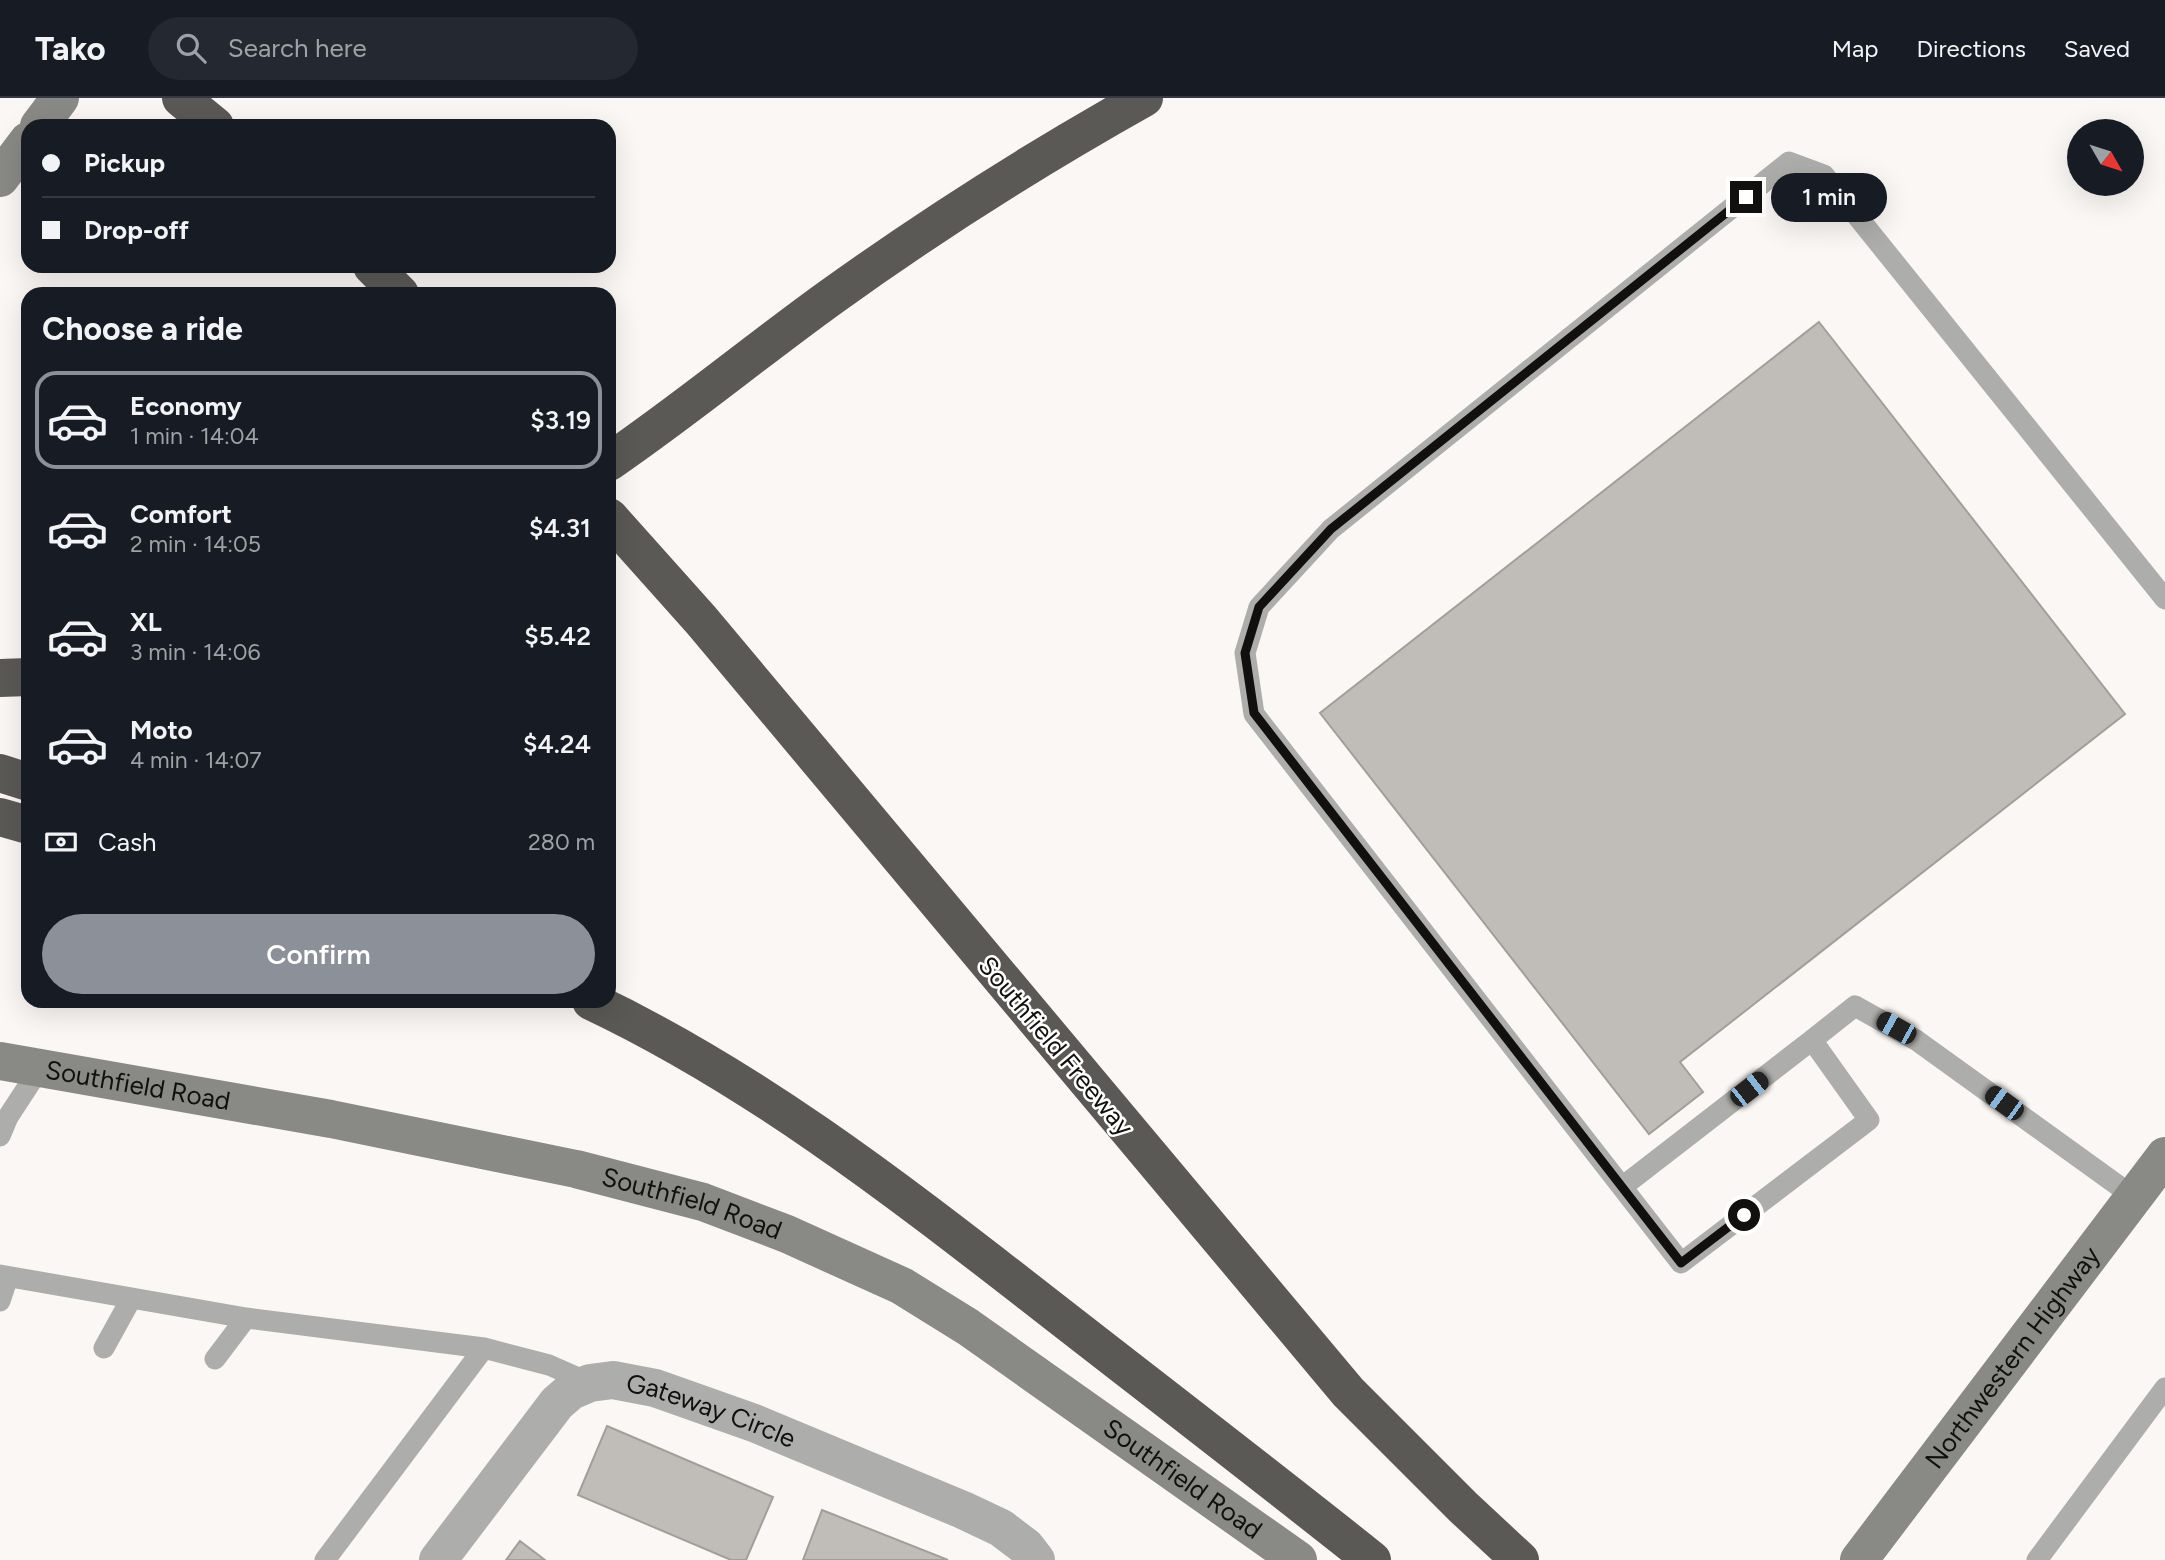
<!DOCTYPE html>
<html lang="en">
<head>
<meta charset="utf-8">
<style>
  :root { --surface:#171b24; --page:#242831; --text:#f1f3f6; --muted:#9ea1a6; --line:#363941; --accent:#8c9099 }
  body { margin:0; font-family:Figtree,sans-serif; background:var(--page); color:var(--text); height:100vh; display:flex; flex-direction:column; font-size:26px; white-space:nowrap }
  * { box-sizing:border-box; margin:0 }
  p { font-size:23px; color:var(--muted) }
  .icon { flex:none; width:38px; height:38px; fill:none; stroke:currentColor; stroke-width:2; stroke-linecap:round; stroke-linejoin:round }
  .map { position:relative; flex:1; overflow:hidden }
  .details { position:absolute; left:21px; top:189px; width:595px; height:721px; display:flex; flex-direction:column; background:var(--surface); border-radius:21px; box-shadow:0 7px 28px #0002 }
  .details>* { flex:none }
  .hud { position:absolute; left:21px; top:21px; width:595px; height:154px; border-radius:21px; box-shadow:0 7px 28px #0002; display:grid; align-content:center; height:154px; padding:0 21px; background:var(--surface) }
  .needle { width:46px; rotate:129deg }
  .buttons { position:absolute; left:2067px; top:21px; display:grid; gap:14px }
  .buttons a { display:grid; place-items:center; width:77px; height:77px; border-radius:50%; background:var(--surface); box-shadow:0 7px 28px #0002; font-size:35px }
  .end { position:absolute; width:32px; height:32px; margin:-16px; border:9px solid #11100f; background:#fff; box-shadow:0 0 0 4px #fff }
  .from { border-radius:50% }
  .bubble { position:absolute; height:49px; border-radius:24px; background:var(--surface); box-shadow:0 7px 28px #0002; font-size:23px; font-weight:600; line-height:49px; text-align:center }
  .car { position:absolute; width:21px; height:42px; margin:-21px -10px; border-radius:9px; box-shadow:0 0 5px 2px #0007; background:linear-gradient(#222 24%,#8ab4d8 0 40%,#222 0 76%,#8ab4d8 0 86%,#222 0) }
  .hud b { display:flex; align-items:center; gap:24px; height:66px; font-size:26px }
  .hud b+b { border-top:2px solid var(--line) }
  .hud i { width:18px; height:18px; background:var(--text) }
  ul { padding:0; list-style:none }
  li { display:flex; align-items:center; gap:21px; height:98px; margin:0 14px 10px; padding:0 7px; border:4px solid transparent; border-radius:21px }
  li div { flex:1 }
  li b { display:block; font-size:26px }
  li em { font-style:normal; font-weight:600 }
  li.on { border-color:var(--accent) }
  li>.icon { width:63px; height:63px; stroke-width:1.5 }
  h2 { padding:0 21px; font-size:32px; line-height:84px }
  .pay { display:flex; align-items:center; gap:18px; height:77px; padding:0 21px; font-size:26px }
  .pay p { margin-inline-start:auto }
  .primary-button { display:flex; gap:14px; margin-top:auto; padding:14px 21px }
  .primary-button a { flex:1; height:80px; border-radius:42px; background:var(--accent); color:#fff; font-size:28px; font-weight:600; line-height:80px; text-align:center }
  header { display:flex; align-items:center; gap:42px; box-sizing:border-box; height:98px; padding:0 35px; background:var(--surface); border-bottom:2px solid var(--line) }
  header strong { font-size:33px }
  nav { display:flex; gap:38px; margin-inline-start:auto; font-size:24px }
  .search { width:490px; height:63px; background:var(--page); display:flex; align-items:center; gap:18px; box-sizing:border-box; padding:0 24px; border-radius:38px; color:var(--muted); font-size:26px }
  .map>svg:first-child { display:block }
</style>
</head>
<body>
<header>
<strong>Tako</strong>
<div class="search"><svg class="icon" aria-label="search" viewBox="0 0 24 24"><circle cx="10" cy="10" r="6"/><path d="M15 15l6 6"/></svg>Search here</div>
<nav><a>Map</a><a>Directions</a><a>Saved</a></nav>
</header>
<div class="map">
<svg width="2165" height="1462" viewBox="0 0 2165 1462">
  <rect width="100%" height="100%" fill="#fbf7f4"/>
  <!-- building -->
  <path fill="#c0bdb9" stroke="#a29e9b" stroke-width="2" d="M1819,224L2125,616L1680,964L1703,994L1649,1036L1320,615Z
    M607,1328L773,1399L746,1462H731L578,1397Z
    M822,1412L948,1462H803Z
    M520,1443L545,1462H506Z"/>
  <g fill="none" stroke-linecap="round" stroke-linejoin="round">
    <!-- service -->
    <path stroke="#adadab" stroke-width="21" d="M0,1038L8,1019L40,970
      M1622,1089L1812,942
      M2134,1099L1916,942L1855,908L1812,942L1869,1022L1681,1165L1254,616L1245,555L1259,509L1331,431L1789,64L1824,77L2165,501
      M0,1177L246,1220L484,1250L549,1267L590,1285
      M0,1203L8,1179
      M104,1250L131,1201
      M215,1261L246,1220
      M325,1462L484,1250
      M2037,1462L2165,1290"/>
    <!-- minor -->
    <path stroke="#adadab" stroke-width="38" id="s1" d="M438,1462L557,1305L571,1293L590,1285L613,1282L655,1290L754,1325L963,1412L1001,1430L1026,1449L1036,1462"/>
    <!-- secondary -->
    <g stroke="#898986" stroke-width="38">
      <path d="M39,28L60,0"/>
      <path d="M0,80L28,43"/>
      <path id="s2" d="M0,963L331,1021L576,1071L703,1104L787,1136L902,1188L968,1229L1298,1462"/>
      <path id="s3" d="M1859,1462L2165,1058"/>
    </g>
    <!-- motorway -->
    <path stroke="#5a5955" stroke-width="38" d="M181,0L215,28
      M372,168L400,196
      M609,364C685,312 756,253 831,199C931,127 1037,60 1144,0
      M609,419L701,522L1348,1294L1464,1410L1520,1462
      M0,580L28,579
      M0,675L28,684
      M0,719L28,727
      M591,903C751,979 891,1087 1030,1195C1144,1284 1259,1372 1372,1462"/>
  </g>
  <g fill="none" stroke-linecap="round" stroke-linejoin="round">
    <!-- route -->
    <path stroke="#11100f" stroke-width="9" d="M1744,1117L1681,1165L1254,615L1245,555L1259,509L1331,431L1746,99"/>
  </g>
  <g text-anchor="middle" stroke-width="5" stroke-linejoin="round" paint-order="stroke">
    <!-- street labels -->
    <g font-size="26" fill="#11100f" stroke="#fff">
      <text transform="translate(1056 948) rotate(50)" y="9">Southfield Freeway</text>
      <text dy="9" stroke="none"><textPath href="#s2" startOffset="140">Southfield Road</textPath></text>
      <text dy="9" stroke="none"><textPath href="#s2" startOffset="707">Southfield Road</textPath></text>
      <text dy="9" stroke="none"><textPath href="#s3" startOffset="254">Northwestern Highway</textPath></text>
      <text dy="9" stroke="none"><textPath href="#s1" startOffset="362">Gateway Circle</textPath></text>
      <text dy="9" stroke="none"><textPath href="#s2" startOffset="1274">Southfield Road</textPath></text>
    </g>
  </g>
</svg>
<div class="buttons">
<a><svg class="needle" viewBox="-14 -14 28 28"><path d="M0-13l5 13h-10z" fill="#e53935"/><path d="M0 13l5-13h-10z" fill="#9ea1a6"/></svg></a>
</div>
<i class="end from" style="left:1744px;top:1117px"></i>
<i class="end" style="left:1746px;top:99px"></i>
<div class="bubble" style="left:1771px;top:75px;width:116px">1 min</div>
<i class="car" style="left:1896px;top:930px;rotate:299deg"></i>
<i class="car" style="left:1749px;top:991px;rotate:52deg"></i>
<i class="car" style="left:2004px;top:1005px;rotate:306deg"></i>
<div class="hud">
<b><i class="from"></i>Pickup</b>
<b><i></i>Drop-off</b>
</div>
<section class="details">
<h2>Choose a ride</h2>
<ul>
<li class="on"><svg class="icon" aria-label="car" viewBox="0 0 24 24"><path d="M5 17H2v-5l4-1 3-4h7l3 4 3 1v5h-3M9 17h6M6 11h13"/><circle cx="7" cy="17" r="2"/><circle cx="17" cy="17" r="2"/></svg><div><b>Economy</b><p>1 min · 14:04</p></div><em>$3.19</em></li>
<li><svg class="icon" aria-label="car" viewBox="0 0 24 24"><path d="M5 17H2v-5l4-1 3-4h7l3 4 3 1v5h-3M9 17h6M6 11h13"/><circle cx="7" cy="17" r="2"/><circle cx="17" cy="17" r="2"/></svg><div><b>Comfort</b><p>2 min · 14:05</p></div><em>$4.31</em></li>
<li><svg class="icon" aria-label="car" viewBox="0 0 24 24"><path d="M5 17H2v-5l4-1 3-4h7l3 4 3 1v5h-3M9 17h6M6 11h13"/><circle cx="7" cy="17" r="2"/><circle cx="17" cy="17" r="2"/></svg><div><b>XL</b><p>3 min · 14:06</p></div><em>$5.42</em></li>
<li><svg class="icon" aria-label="car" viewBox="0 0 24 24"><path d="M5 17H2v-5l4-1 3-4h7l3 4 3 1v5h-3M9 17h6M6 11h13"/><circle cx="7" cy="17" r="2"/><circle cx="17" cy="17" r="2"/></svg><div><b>Moto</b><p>4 min · 14:07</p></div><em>$4.24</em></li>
</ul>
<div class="pay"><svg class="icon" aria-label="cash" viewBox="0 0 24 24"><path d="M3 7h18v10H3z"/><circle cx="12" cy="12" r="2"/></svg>Cash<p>280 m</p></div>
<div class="primary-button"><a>Confirm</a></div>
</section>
</div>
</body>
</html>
